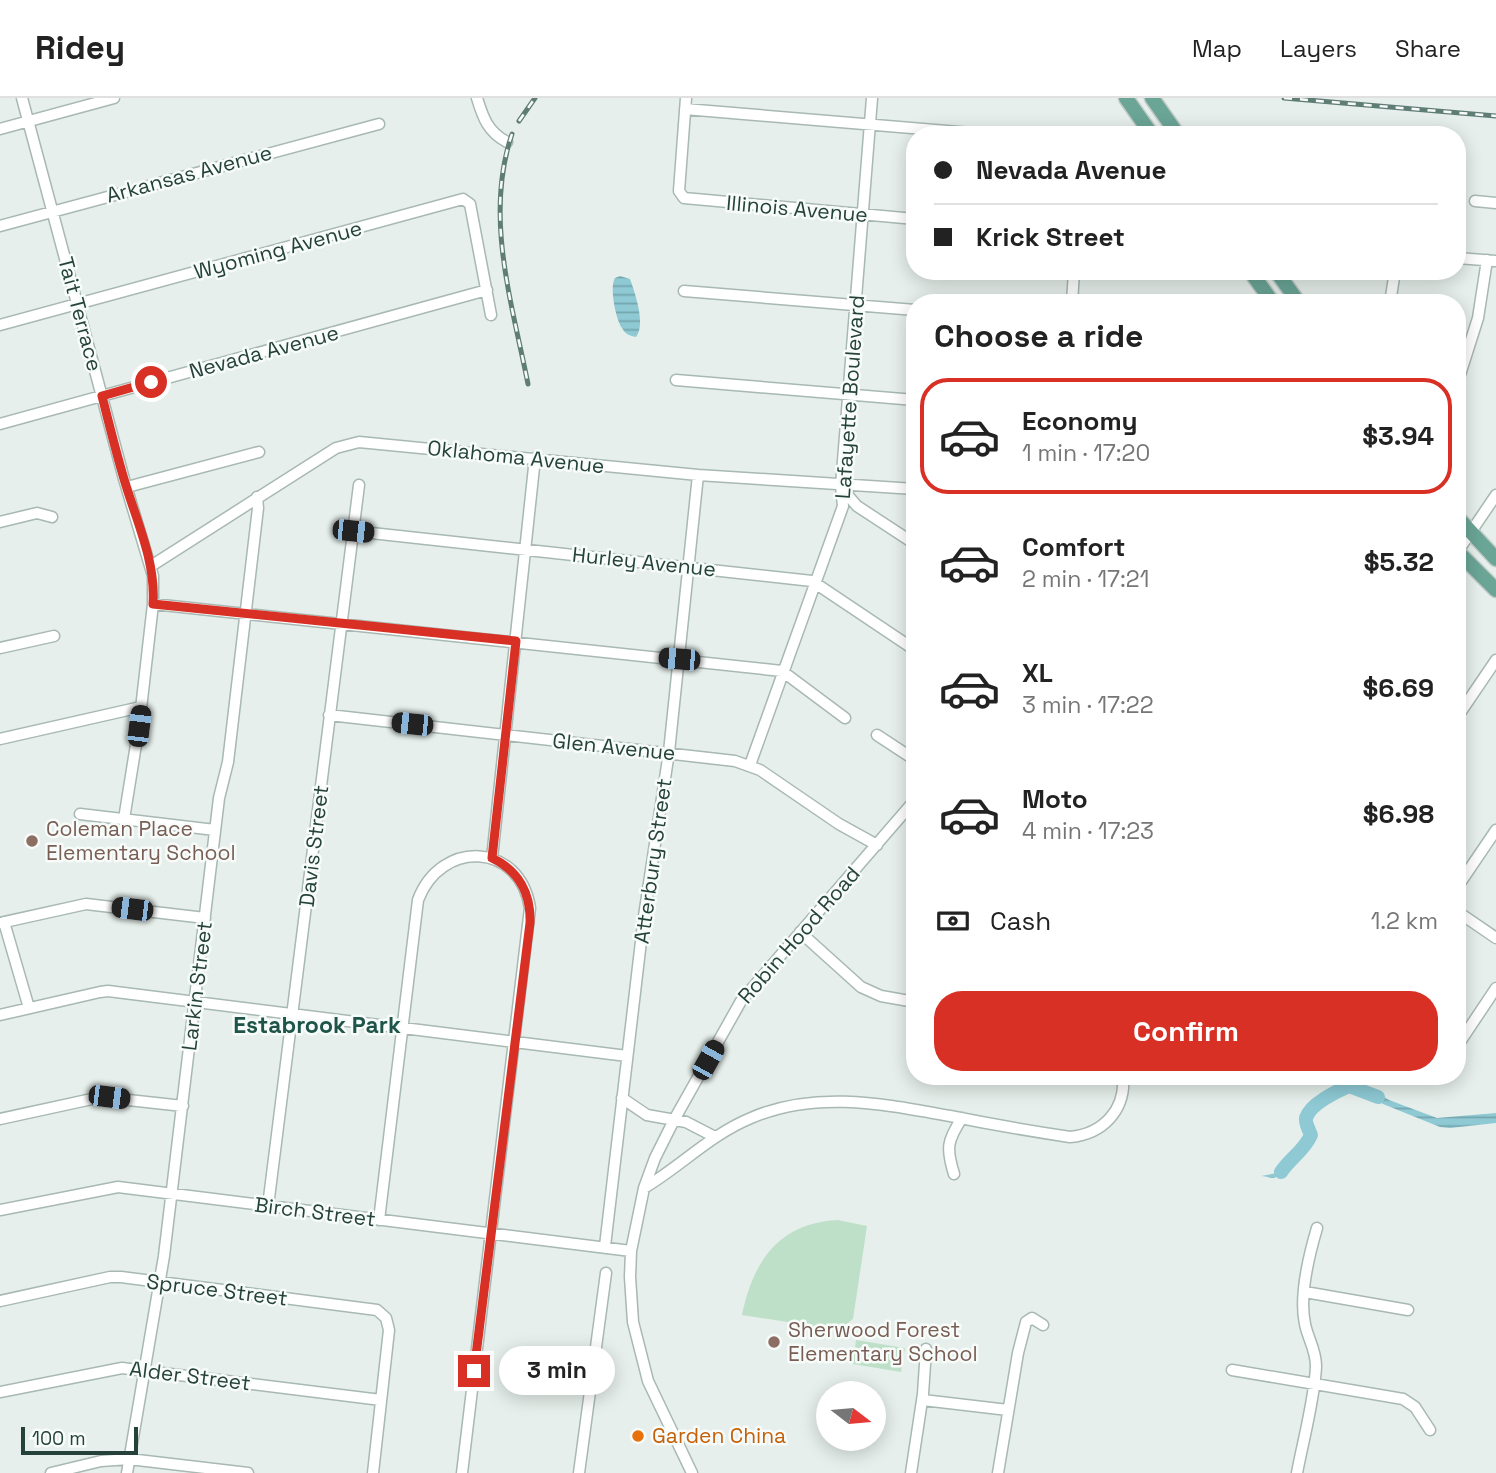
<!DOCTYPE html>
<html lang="en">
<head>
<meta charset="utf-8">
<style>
  :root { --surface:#fff; --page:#f6f6f6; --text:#222; --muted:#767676; --line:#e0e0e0; --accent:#d93025 }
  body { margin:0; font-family:"Space Grotesk",sans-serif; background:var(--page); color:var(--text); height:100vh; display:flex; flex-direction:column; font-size:26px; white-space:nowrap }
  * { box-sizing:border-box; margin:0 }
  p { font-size:23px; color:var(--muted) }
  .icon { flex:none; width:38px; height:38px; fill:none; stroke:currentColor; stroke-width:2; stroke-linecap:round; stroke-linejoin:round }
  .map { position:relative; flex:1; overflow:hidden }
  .drawer { position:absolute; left:906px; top:196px; width:560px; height:791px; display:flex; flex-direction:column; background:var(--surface); border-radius:28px; box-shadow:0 4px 18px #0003 }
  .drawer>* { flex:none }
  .banner { position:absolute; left:906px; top:28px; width:560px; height:154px; border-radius:28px; box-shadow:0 4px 18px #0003; display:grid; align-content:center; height:154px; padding:0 28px; background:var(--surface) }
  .needle { width:46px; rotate:106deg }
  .controls { position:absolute; left:816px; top:1283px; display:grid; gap:14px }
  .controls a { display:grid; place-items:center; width:70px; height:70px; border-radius:50%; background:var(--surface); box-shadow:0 4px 18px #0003; font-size:35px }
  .scale { position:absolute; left:21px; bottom:18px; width:117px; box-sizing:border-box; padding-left:7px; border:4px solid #24423a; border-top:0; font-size:19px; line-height:24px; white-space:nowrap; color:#24423a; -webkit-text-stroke:5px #f7fbf9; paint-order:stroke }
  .end { position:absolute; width:32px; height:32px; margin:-16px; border:9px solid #d93025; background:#fff; box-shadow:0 0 0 4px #fff }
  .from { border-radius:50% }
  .bubble { position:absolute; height:49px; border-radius:24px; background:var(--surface); box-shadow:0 4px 18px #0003; font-size:23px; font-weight:600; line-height:49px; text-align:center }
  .car { position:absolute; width:21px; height:42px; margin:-21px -10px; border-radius:9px; box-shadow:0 0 5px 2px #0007; background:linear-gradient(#222 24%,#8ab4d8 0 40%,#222 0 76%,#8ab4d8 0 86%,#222 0) }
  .banner b { display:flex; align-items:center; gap:24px; height:66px; font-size:26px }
  .banner b+b { border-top:2px solid var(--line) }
  .banner i { width:18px; height:18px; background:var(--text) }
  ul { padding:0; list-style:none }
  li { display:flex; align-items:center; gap:21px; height:116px; margin:0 14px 10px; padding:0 14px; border:4px solid transparent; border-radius:28px }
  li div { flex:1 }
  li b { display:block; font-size:26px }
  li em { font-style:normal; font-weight:600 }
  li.on { border-color:var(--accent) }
  li>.icon { width:63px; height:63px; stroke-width:1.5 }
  h2 { padding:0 28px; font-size:32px; line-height:84px }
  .pay { display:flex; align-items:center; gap:18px; height:77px; padding:0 28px; font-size:26px }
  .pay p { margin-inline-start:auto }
  .action { display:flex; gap:14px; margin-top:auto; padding:14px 28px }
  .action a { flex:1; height:80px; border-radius:28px; background:var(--accent); color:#fff; font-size:28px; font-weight:600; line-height:80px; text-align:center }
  header { display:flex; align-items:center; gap:42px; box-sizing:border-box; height:98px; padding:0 35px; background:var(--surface); border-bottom:2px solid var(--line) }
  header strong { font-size:33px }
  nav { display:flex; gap:38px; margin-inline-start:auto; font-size:24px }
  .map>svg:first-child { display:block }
</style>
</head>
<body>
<header>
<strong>Ridey</strong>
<nav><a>Map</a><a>Layers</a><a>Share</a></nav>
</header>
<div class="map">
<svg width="1496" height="1375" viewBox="0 0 1496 1375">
  <defs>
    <pattern id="water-rules" width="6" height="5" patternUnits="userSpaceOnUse" patternTransform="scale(1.75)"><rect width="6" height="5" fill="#8ec9d4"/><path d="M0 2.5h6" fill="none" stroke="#74a5ad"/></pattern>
  </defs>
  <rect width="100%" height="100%" fill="#e6efeb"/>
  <!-- grass -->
  <path fill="#bfe0c8" d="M838,1122L867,1128L853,1221L839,1232L742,1217C753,1163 779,1125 838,1122Z
    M856,1242L905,1250L901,1274L853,1266Z"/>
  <!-- water -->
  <path fill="url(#water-rules)" d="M620,178L630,181C635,195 646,226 636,239C630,238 625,236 622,230C616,222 609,189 615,180Z
    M1354,980L1389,1002L1437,1020L1496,1015V1025L1450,1030L1440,1029L1383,1006L1358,990L1340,989L1307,1022L1305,1021L1304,1029L1311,1041C1309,1051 1284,1079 1273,1080C1269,1080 1265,1078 1261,1078L1277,1075L1306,1045L1301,1024C1312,1006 1333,985 1354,980Z"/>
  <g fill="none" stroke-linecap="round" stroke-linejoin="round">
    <!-- river -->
    <path stroke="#8ec9d4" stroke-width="14" d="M1281,1074C1291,1059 1304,1053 1311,1037C1309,1032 1305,1025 1306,1020C1310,1006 1337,993 1349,988L1378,999"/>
    <defs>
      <path id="minor" d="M22,0L124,381L153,478V506L139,628L124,721
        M477,0C483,20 488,34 507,44
        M686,0L679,93L684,100L915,121
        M685,11L995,37
        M0,31L114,0
        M1475,103L1496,105
        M0,128L379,26
        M1458,160L1496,163
        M684,193L915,212
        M1072,205L1074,173
        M1390,205L1395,173
        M0,227L463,101L470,106L491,217
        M676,282L915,302
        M1458,283L1478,220L1487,162
        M0,326L487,192
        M127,389L259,354
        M844,393L857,408L915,446
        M0,424L37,415L52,419
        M353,433L812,483L915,552
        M1458,453L1496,397
        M151,468L336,350L359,344L698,377L915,391
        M153,506L782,573L845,620
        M0,550L54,538
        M329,617L735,663L760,672L839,726L877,747
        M1458,618L1496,562
        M877,637L915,662
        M0,641L141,609
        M750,667L843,408L841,388L872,0
        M80,716L215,732
        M492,760L535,360
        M1458,788L1496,732
        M1458,814L1496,840
        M4,824L29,910
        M0,825L86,806L205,820
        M800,834L861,889L881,898L915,904
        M0,917L100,894L108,893L627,958
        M1458,947L1496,890
        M622,1000L647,1017L686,1024L715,1039
        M0,1021L101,999L183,1008
        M954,1076C946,1050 947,1043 962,1020
        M644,1090C681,1068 710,1037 751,1020C816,992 883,1006 950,1018C990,1026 1030,1033 1070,1039C1103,1036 1126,1012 1123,978
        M268,1108L359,387
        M0,1112L118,1089L631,1153
        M379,1122L418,802C441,741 520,744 530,810L462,1375
        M605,1148L644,818L669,654L698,377
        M1305,1194L1408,1212
        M0,1203L110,1179H121L377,1212L386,1220L389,1232L373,1375
        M1232,1272L1403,1301L1415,1309L1430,1332
        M0,1294L122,1270L381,1302
        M923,1302L1008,1312
        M51,1375L101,1363L129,1361L248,1375
        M127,1375L164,1158L219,700L228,664L258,410L257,399
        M579,1375L606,1175
        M692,1375L648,1283L633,1224L630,1179L631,1153L644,1090L655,1060L674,1022L741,903L915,702
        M911,1375L923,1296L926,1251
        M998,1375L1018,1255L1026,1224L1032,1220L1043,1227
        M1297,1375C1303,1343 1315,1299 1316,1268C1316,1252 1308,1241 1305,1226C1299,1199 1309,1157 1317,1130"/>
      <path id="major" d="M1126,0L1152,37
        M1152,0L1178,37
        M1250,173L1273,205
        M1276,173L1299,205
        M1458,420L1496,461
        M1458,454L1496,492"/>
    </defs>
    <!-- minor casing -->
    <use href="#minor" stroke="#a8b8b2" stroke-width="13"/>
    <!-- major casing -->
    <use href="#major" stroke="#c2cac8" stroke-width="17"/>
    <!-- minor -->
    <use href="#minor" stroke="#fff" stroke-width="10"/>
    <!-- major -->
    <use href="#major" stroke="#6aa596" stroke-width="14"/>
    <defs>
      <path id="rail" d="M1284,0L1496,18
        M519,23L535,0
        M512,36C484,118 512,205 528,286"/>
    </defs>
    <!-- rail casing -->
    <use href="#rail" stroke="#5f7d75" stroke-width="5"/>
    <!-- rail -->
    <use href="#rail" stroke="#f7fbf9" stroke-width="2.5" stroke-dasharray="8" stroke-linecap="butt"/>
  </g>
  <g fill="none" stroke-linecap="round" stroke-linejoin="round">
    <!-- route -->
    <path stroke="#d93025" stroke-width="9" d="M151,284L102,298C109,326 116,354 124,381C136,422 156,463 153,506L516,543L492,760C519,773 531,796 530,825L474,1273"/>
  </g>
  <!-- markers -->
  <g fill="#8d6e63" stroke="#f7fbf9" stroke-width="2.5">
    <circle cx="32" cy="743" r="7"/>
    <circle cx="774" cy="1244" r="7"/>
  </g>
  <circle fill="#e8710a" stroke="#f7fbf9" stroke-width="2.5" cx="638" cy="1338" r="7"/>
  <g text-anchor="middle" stroke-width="5" stroke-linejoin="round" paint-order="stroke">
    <!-- street labels -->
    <g font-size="21" fill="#24423a" stroke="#f7fbf9">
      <text transform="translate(189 76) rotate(-15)" y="7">Arkansas Avenue</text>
      <text transform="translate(797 111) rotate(5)" y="7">Illinois Avenue</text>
      <text transform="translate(278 152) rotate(-15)" y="7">Wyoming Avenue</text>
      <text transform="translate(80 216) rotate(75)" y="7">Tait Terrace</text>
      <text transform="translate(264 254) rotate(-15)" y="7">Nevada Avenue</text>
      <text transform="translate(850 299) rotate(-86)" y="7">Lafayette Boulevard</text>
      <text transform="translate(516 359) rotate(6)" y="7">Oklahoma Avenue</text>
      <text transform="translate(644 464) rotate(6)" y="7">Hurley Avenue</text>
      <text transform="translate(614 649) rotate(6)" y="7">Glen Avenue</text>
      <text transform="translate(314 748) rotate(-83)" y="7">Davis Street</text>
      <text transform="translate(653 763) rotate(-82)" y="7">Atterbury Street</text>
      <text transform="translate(799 837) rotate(-49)" y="7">Robin Hood Road</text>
      <text transform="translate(197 888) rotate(-83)" y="7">Larkin Street</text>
      <text transform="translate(315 1114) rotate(7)" y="7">Birch Street</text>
      <text transform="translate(217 1192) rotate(7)" y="7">Spruce Street</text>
      <text transform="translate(190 1278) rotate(7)" y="7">Alder Street</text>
    </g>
    <!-- education labels -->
    <g font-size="21" fill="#785e54" stroke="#f7fbf9" text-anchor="start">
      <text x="46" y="738">Coleman Place<tspan x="46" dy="24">Elementary School</tspan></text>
      <text x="788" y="1239">Sherwood Forest<tspan x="788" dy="24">Elementary School</tspan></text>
    </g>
    <!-- food labels -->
    <g font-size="21" fill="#c56008" stroke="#f7fbf9" text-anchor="start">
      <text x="652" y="1345">Garden China</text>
    </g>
    <!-- neighbourhood labels -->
    <g font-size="23" font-weight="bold" fill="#1f5548" stroke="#f7fbf9">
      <text x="317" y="935">Estabrook Park</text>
    </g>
  </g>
</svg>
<div class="controls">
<a><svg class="needle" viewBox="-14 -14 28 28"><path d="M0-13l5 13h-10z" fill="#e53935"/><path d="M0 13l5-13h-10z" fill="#767676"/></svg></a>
</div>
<div class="scale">100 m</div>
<i class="end from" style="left:151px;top:284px"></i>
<i class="end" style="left:474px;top:1273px"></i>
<div class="bubble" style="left:499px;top:1248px;width:116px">3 min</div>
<i class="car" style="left:353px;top:433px;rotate:96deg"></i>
<i class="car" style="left:679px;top:561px;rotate:275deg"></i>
<i class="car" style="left:412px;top:626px;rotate:276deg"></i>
<i class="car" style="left:139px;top:628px;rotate:7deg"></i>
<i class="car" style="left:132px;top:811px;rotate:277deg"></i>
<i class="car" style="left:708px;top:962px;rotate:29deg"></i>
<i class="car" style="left:109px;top:999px;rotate:97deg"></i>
<div class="banner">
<b><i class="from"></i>Nevada Avenue</b>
<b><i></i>Krick Street</b>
</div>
<section class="drawer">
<h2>Choose a ride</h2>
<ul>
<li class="on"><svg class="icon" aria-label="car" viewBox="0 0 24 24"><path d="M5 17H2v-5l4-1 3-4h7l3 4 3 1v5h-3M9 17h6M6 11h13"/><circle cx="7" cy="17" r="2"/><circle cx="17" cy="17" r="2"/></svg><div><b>Economy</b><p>1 min · 17:20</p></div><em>$3.94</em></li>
<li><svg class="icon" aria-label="car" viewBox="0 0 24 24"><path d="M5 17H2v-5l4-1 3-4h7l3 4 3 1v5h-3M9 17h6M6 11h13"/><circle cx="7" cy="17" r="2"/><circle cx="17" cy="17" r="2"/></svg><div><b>Comfort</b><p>2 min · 17:21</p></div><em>$5.32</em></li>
<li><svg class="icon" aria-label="car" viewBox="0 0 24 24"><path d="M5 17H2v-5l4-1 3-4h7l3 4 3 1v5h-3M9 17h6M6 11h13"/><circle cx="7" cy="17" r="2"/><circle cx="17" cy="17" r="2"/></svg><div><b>XL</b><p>3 min · 17:22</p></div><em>$6.69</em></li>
<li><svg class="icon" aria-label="car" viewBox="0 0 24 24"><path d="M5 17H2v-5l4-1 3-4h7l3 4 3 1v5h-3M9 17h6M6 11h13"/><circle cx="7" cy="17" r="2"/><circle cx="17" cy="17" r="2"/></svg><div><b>Moto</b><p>4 min · 17:23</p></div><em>$6.98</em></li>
</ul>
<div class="pay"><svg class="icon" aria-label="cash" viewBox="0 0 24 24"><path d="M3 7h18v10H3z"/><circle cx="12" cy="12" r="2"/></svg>Cash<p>1.2 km</p></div>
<div class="action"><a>Confirm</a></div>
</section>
</div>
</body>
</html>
